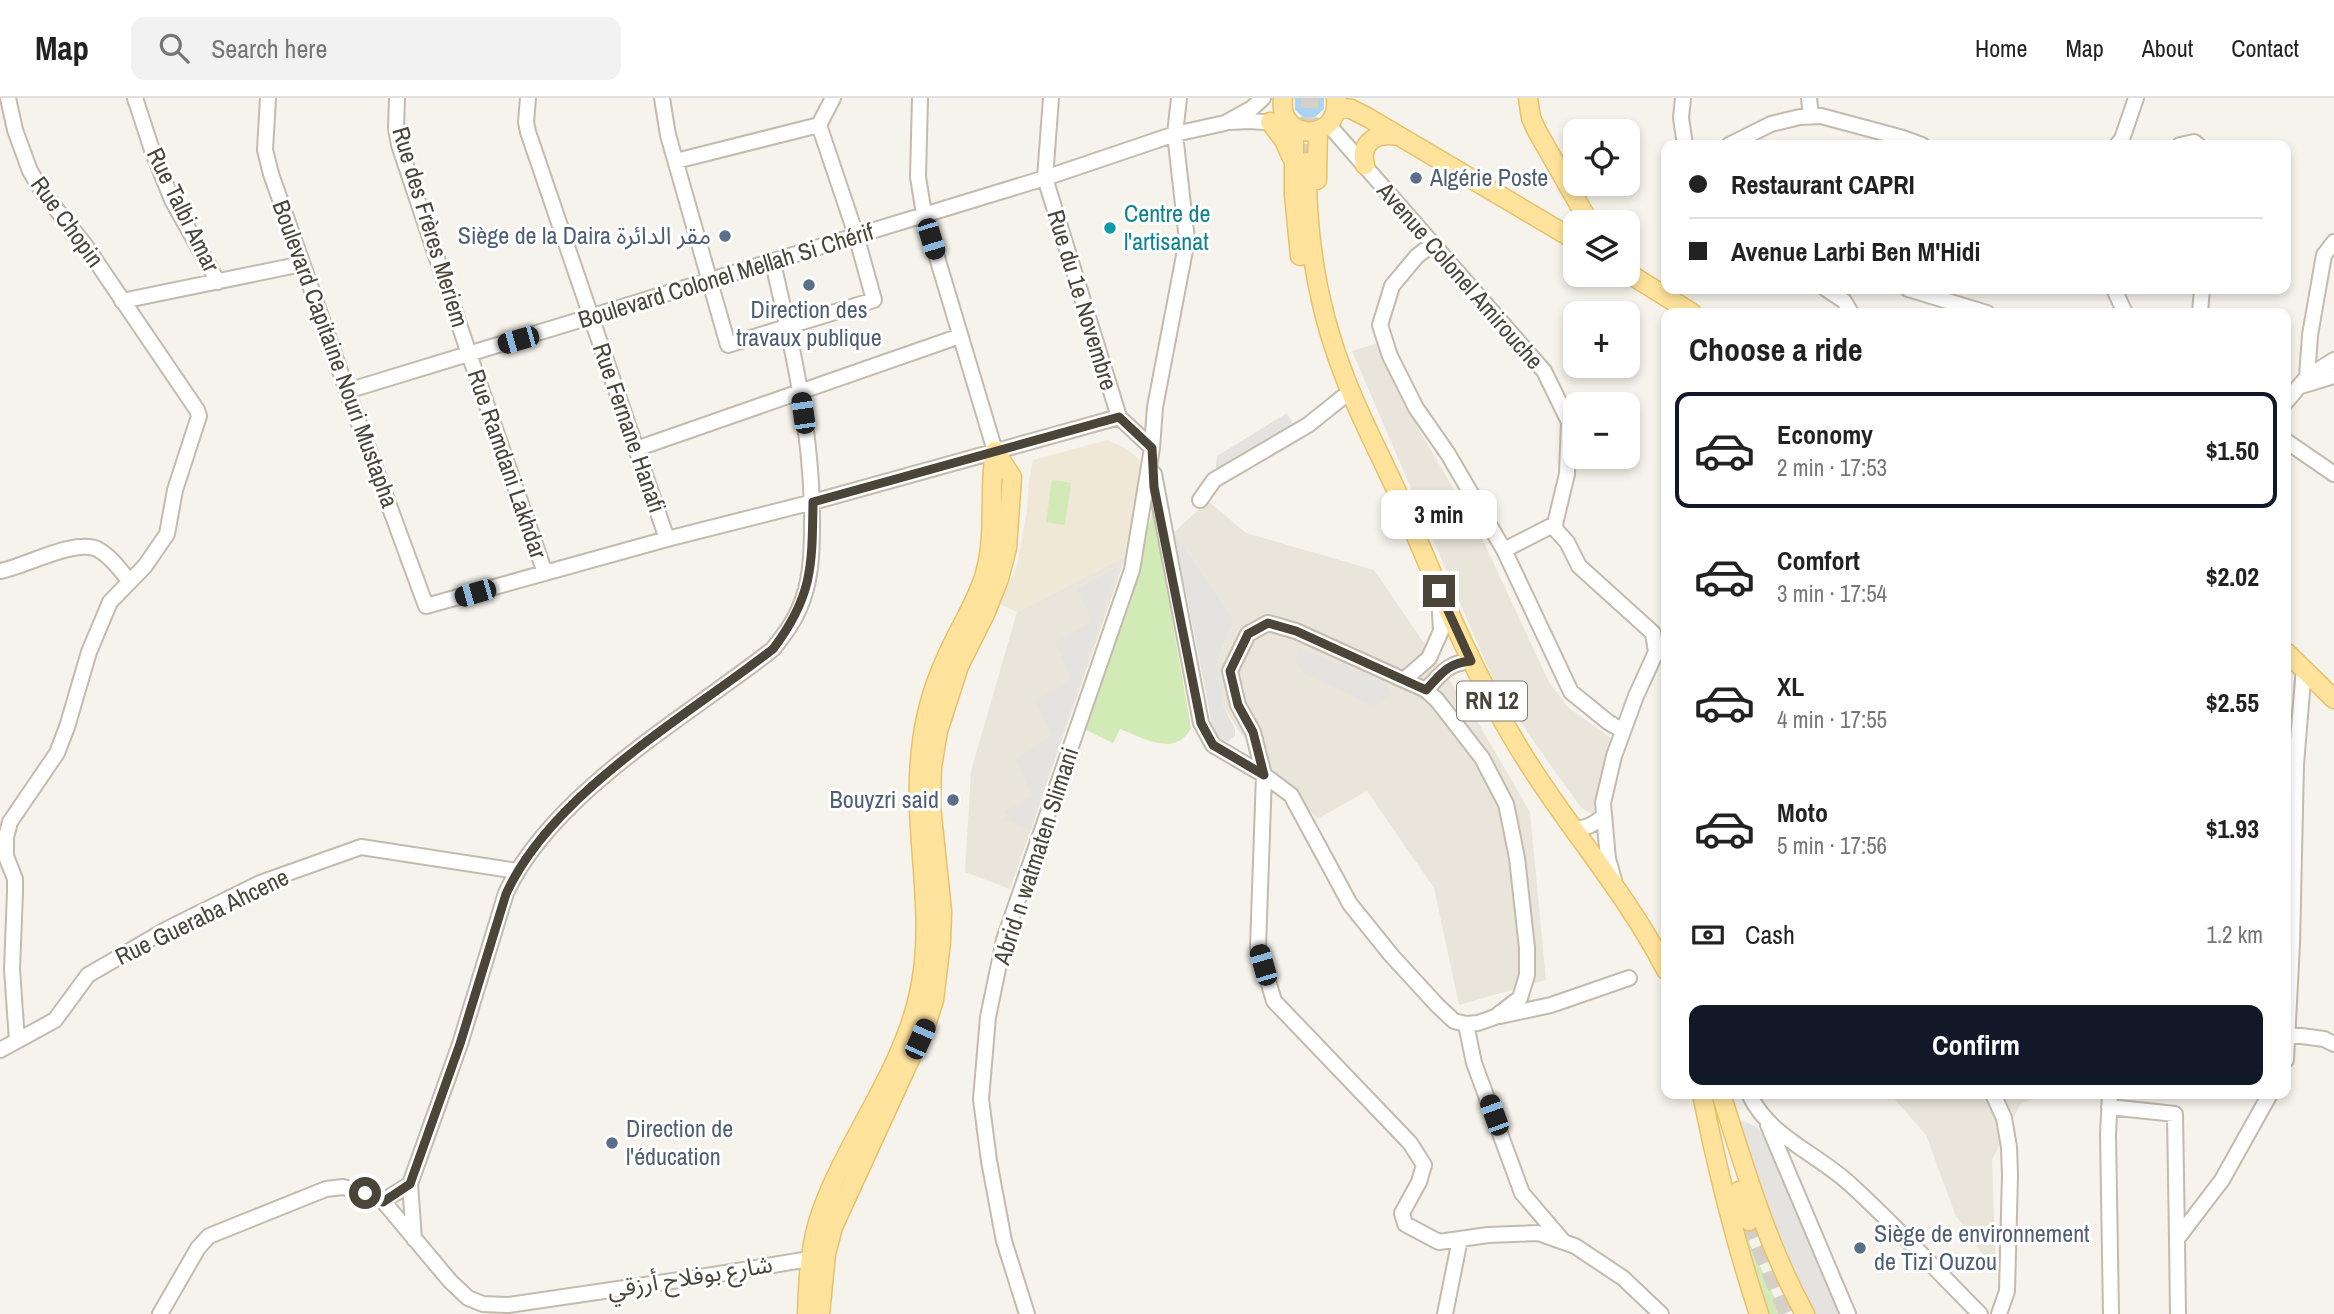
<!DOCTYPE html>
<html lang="en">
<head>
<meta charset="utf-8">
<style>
  :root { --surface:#fff; --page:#f2f2f2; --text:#222; --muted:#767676; --line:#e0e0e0; --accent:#111827 }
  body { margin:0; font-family:"Archivo Narrow","Noto Sans Arabic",sans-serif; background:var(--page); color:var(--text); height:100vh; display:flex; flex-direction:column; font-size:26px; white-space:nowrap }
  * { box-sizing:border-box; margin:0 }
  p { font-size:23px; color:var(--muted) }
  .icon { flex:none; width:38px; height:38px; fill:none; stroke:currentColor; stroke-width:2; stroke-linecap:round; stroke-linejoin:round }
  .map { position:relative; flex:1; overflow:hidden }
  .drawer { position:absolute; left:1661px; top:210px; width:630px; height:791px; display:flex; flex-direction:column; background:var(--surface); border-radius:14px; box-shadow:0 4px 10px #0003 }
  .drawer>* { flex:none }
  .hud { position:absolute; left:1661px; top:42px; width:630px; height:154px; border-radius:14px; box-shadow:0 4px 10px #0003; display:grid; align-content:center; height:154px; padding:0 28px; background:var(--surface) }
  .controls { position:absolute; left:1563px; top:21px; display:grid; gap:14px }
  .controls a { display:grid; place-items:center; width:77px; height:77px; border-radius:14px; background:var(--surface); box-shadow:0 4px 10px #0003; font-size:35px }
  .end { position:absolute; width:32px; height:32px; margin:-16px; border:9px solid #4b4439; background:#fff; box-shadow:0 0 0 4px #fff }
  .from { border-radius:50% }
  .bubble { position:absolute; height:49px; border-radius:14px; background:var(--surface); box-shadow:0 4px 10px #0003; font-size:23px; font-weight:700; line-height:49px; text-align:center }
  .car { position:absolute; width:21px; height:42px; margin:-21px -10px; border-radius:9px; box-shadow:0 0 5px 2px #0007; background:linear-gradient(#222 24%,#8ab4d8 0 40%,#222 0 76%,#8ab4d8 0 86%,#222 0) }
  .hud b { display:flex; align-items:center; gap:24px; height:66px; font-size:26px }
  .hud b+b { border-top:2px solid var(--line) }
  .hud i { width:18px; height:18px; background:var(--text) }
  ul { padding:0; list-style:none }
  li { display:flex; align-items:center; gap:21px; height:116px; margin:0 14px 10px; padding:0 14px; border:4px solid transparent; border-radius:14px }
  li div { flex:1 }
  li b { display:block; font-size:26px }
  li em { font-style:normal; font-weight:700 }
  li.current { border-color:var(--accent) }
  li>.icon { width:63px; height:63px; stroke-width:1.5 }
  h2 { padding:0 28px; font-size:32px; line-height:84px }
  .pay { display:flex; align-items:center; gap:18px; height:77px; padding:0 28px; font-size:26px }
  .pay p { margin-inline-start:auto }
  .primary-button { display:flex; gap:14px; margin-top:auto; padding:14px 28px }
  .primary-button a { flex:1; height:80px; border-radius:14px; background:var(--accent); color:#fff; font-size:28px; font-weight:700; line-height:80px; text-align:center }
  header { display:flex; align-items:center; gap:42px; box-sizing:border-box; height:98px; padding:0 35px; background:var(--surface); border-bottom:2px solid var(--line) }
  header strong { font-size:33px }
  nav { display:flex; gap:38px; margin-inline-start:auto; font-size:24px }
  .search { width:490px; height:63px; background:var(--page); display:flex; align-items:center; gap:18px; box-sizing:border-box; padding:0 24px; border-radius:14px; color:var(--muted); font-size:26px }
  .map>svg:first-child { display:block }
</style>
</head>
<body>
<header>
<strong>Map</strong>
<div class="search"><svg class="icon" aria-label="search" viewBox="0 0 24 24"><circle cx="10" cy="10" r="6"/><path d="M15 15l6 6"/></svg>Search here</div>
<nav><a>Home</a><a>Map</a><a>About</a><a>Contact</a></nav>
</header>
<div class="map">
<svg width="2334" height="1216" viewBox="0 0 2334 1216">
  <rect width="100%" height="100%" fill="#f6f3ec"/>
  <!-- residential -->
  <path fill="#eae5da" d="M1379,245L1418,330L1479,434L1549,584L1569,610L1611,640L1594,716L1582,711L1532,641L1492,579L1352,253Z
    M1208,403L1246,435L1374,472L1476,621L1530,714L1546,882L1459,907L1434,790L1367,693L1317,721L1240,635L1223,607L1218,583L1217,568L1220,556L1234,522L1174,434Z
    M1126,458L1010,791L965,774L971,673L1017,514Z
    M1890,996H2043L2042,998L2021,1005L1992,1062L1996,1177L1955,1116L1926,1037Z"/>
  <!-- education -->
  <path fill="#efe8d6" d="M1107,342L1127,351L1141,363L1126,458L1017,514L1000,506L1017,467L1027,412L1029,383L1033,362Z"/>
  <!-- green -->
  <path fill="#d2eab5" d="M1052,382L1071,385L1065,427L1046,424Z
    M1153,413L1191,630C1175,660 1144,640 1120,631L1113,645L1086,632Z
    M1736,1103L1749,1144L1782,1216H1763Z"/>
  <!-- parking -->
  <path fill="#e5e3e0" d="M1287,315L1295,330L1215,377L1217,358Z
    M1174,434L1234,522L1220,556L1217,568L1223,607L1235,631V638L1228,644L1218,640L1212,626Z
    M1117,469L1031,732L1003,722L1007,718L1004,714L1032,698L1015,661L1052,637L1035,603L1071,581L1055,544L1092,524L1077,491Z
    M1297,549L1383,583L1393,596L1374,608L1303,575L1296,564Z
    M1740,1023L1746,1024L1758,1030L1771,1051L1839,1216H1809L1798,1194L1736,1025Z"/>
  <!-- water -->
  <path fill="#a9d4f2" d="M1295,0H1324V11L1315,19L1304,20L1295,12Z"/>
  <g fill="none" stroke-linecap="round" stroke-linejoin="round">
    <!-- major-tunnel -->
    <path stroke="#d4d0c8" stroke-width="18" stroke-dasharray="18 9" stroke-linecap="butt" d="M1307,64L1310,0
      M1749,1123L1788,1216"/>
    <defs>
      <path id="minor" d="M8,0L15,32L30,73L44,96L85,147L197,312L199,318L175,392L167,436L145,468L110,504L89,554L67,629L57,655L10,724L6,739V758L15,781V794L12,871L17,943
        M135,0L152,52L172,102L218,184
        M268,0L265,52L271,76L347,293L426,508L667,441L813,404L1119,319
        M397,0L396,30L399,47L469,256L545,475
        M528,0L526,24L528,34L667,441
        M662,0L668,37L728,247L874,202L856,137L819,27
        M920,0L918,79L924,116L995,353
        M1051,0L1045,80L1119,319L1152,350
        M1683,0L1681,20L1685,47
        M1809,0L1811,18
        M1230,24L1249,23L1279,25
        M1328,26L1544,273L1569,324L1567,376L1555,426L1556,432L1567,444L1579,468L1653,535L1656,554L1636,598L1614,658L1603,705L1608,761L1614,782
        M819,27L833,0
        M1729,47L1771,26L1800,19L1821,18L1903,40L1922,47
        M2117,47L2122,41L2136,0
        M2180,47L2194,44L2198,47
        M676,63L819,27
        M1433,146L1417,158L1392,188L1380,227L1390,258L1416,310L1448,356L1504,452L1571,594L1608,624L1623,633
        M1826,191L1844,203L1851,215
        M1908,191L1987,215
        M2114,191L2125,215
        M122,203L302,166
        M2200,215L2202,191
        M2307,279L2334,262
        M2301,288L2334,278
        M347,293L1045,80L1175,36L1225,25L1252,10L1263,0
        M2286,304L2307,279L2310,237L2324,157L2334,144
        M2286,343L2334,376
        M636,351L960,238
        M1154,376L1201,625L1213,647L1264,677L1258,849L1274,903L1410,1045L1424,1067L1419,1084L1402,1115L1405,1126L1439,1144L1488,1137L1538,1135L1575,1148L1623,1180L1661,1216
        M1200,402L1214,382L1308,327L1343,299
        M1504,452L1555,426
        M0,473C24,469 77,439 99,452C111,459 121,472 129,483
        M1268,525L1296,533L1426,592L1437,602L1482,660L1506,706L1509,720L1517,760L1527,850V877L1520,900L1495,919L1478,925L1466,926L1454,923L1437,907L1392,858L1350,806L1291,697L1264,677L1253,634L1238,607L1230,573L1248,536Z
        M1405,581L1429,560L1441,533L1439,497
        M1426,592C1441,576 1447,565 1471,563
        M1572,729C1585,733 1595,725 1604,718
        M1500,918L1551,907L1629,880
        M1466,926L1474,965L1522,1095L1563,1143
        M2286,936L2324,941L2334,946
        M0,952L55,922L88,877L169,830L260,785L361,749L517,773
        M2286,962L2292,846L2296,666L2304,570
        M1749,996C1770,1040 1817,1055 1851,1087C1896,1128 1937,1173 1980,1216
        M1993,996L2004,1020L2009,1049L2010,1077L2007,1193L1999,1216
        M2110,996L2108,1036L2111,1216
        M2109,1009L2175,1016L2177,1141
        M1768,1027L1848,1216
        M410,1086L460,946L506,795C553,694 687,619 773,551C783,538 793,526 799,511C811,485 812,455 812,427C813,339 793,251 773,165
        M383,1103L410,1086L414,1141
        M160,1216L198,1150L209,1138L326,1091L343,1089L365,1095L383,1103L450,1183L468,1200L483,1206L508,1207L713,1177L821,1159
        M1027,1216L1004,1143L989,1063L981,1001L988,919L1004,842L1132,472L1152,350L1155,309L1187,142L1175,36L1179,0
        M1445,1216L1460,1141
        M2178,1216L2177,1141L2222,1082L2270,996"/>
      <path id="major" d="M1283,0C1277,44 1341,45 1336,0
        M1528,0L1531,20L1537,33L1589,124
        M1337,9L1351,11L1367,19L1575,142
        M1270,24L1284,42L1292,60
        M1294,29V97L1300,158
        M1307,64C1306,138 1317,208 1344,277C1361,323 1386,367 1405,412C1441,497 1476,582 1525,660C1570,732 1627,796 1666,872
        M1365,67C1359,44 1377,34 1398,38
        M1317,82L1318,32
        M1628,175L1692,215
        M2286,554L2334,601
        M1702,996C1717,1070 1735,1144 1759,1216
        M1721,996C1745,1071 1767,1147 1805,1216
        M1739,1093L1749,1123
        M807,1216C808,1181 810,1145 822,1112C849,1039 900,976 918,900C938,818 911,734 921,652C924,622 932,592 944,565C956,535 974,510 984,479C997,437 988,395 995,353
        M820,1216L826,1156L833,1129L927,924L934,902L941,844L942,813L931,708L932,669L938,633L959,568L985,516L999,481L1007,450L1012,379L995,353"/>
    </defs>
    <!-- minor casing -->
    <use href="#minor" stroke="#c2bbae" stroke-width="18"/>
    <!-- major casing -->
    <use href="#major" stroke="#e6c16a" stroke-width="21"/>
    <!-- minor -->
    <use href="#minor" stroke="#fff" stroke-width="14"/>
    <!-- major -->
    <use href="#major" stroke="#ffe39c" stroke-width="18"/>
  </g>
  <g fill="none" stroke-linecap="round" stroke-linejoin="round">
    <!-- route -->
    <path stroke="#4b4439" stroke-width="9" d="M365,1095L383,1104L410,1086L460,946L506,796C552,695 687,618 773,551C813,498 812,468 813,404L1119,319L1152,350L1154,389L1201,625L1213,647L1264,677L1253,634L1238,607L1230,573L1248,536L1268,525L1296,533L1426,592C1441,576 1447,565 1471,563L1439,493"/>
  </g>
  <!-- markers -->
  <g fill="#5c6f8a" stroke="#fff" stroke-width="2.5">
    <circle cx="1416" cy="80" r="7"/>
    <circle cx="725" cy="138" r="7"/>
    <circle cx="809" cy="187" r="7"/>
    <circle cx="953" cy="702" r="7"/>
    <circle cx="612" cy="1045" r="7"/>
    <circle cx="1860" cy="1150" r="7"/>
  </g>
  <circle fill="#0f9aa8" stroke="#fff" stroke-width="2.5" cx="1110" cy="130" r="7"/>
  <g text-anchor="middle" stroke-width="6" stroke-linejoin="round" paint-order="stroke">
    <!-- shield labels -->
    <rect fill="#fff" stroke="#817c74" stroke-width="2" x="1457" y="583.5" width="70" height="39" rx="5"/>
    <g font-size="23" font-weight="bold" fill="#4b4439">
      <text x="1492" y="611">RN 12</text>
    </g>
    <!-- service labels -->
    <g font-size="24" fill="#4e5e75" stroke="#fff" text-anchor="start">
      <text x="1430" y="88">Algérie Poste</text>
      <text x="711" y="146" text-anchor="end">Siège de la Daira مقر الدائرة</text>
      <text x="809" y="220" text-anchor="middle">Direction des<tspan x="809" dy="28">travaux publique</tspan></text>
      <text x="939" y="710" text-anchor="end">Bouyzri said</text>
      <text x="626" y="1039">Direction de<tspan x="626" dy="28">l'éducation</tspan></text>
      <text x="1874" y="1144">Siège de environnement<tspan x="1874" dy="28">de Tizi Ouzou</tspan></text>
    </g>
    <!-- street labels -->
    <g font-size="24" fill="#4b4439" stroke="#fff">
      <text transform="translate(183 112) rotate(64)" y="8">Rue Talbi Amar</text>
      <text transform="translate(67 124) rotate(54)" y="8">Rue Chopin</text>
      <text transform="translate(430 129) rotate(73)" y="8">Rue des Frères Meriem</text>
      <text transform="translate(726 178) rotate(-17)" y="8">Boulevard Colonel Mellah Si Chérif</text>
      <text transform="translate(1460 178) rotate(49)" y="8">Avenue Colonel Amirouche</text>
      <text transform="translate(1082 202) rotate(73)" y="8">Rue du 1e Novembre</text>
      <text transform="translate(335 256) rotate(70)" y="8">Boulevard Capitaine Nouri Mustapha</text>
      <text transform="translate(629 330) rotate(71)" y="8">Rue Fernane Hanafi</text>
      <text transform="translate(507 366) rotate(71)" y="8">Rue Ramdani Lakhdar</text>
      <text transform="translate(1036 758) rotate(-72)" y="8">Abrid n watmaten Slimani</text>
      <text transform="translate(202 819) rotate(-26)" y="8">Rue Gueraba Ahcene</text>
      <text transform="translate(690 1179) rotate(-9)" y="8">شارع بوفلاح أرزقي</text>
    </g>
    <!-- culture labels -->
    <g font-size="24" fill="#0d838f" stroke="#fff" text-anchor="start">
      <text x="1124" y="124">Centre de<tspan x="1124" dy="28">l'artisanat</tspan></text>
    </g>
  </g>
</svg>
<div class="controls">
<a><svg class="icon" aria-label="locate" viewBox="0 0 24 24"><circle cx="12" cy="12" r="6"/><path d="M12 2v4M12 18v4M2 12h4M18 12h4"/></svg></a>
<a><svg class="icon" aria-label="layers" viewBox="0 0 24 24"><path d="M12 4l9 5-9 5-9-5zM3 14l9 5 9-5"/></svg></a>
<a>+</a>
<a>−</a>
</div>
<i class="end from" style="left:365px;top:1095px"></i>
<i class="end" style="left:1439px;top:493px"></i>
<div class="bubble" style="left:1381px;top:392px;width:116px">3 min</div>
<i class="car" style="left:931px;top:141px;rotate:163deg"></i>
<i class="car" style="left:518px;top:242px;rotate:254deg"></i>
<i class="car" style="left:803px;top:315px;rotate:352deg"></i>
<i class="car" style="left:475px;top:495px;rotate:254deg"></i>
<i class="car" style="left:1263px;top:867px;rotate:344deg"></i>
<i class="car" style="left:920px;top:941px;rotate:24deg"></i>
<i class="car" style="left:1494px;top:1017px;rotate:340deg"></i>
<div class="hud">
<b><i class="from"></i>Restaurant CAPRI</b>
<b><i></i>Avenue Larbi Ben M'Hidi</b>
</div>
<section class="drawer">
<h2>Choose a ride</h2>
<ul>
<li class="current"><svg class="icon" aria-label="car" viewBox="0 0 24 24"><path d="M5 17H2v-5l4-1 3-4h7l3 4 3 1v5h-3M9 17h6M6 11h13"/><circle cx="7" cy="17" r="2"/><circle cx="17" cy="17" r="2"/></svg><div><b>Economy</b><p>2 min · 17:53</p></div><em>$1.50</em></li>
<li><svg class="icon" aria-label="car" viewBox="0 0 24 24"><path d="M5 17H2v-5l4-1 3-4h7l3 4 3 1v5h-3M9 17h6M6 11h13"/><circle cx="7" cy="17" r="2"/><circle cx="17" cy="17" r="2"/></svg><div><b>Comfort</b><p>3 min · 17:54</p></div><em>$2.02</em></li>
<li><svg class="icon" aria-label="car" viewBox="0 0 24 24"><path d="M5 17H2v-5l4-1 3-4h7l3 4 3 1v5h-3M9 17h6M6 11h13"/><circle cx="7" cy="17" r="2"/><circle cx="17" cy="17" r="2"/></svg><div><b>XL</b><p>4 min · 17:55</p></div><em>$2.55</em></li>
<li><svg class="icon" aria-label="car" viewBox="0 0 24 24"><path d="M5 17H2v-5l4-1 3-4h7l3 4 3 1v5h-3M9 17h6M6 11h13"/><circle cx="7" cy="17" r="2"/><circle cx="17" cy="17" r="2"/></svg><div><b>Moto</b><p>5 min · 17:56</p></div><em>$1.93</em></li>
</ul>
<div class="pay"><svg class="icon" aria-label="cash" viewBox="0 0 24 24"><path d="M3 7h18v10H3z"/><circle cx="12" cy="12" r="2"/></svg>Cash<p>1.2 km</p></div>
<div class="primary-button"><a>Confirm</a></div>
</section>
</div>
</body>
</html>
